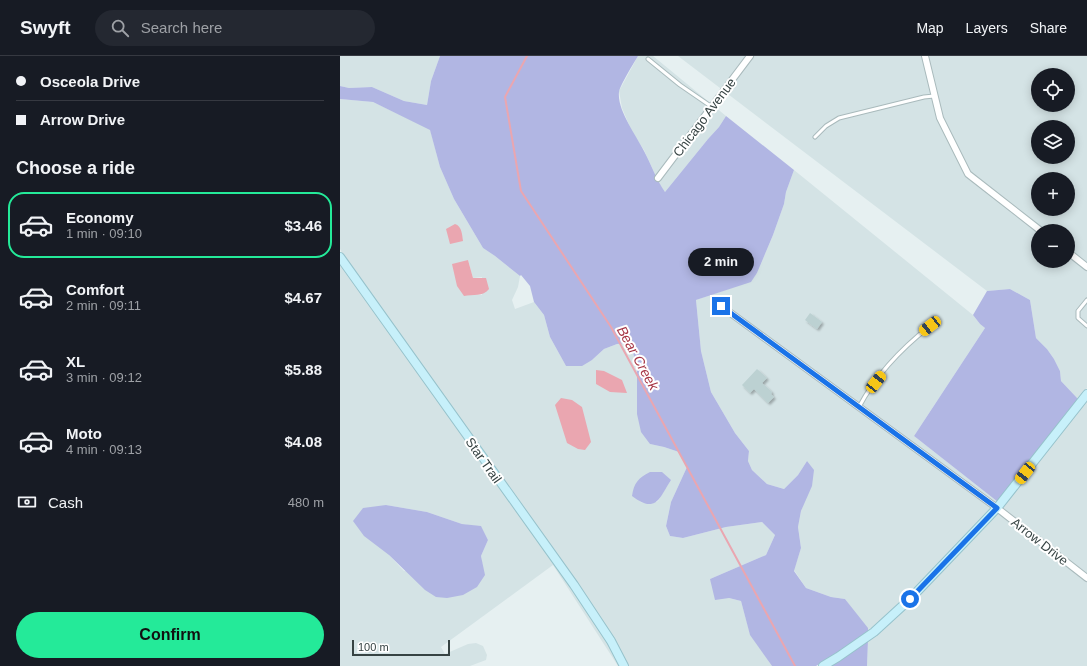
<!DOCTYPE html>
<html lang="en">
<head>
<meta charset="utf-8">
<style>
  :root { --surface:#171b24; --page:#242831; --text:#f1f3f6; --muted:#9ea1a6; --line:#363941; --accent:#24ea99 }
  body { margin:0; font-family:Arial,sans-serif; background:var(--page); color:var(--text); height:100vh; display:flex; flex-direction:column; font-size:15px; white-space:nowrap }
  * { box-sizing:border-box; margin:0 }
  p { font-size:13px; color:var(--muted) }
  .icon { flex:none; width:22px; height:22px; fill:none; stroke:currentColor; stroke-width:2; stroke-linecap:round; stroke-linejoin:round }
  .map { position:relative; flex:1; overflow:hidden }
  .side { display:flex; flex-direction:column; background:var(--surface); width:340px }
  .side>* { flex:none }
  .top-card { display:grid; align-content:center; height:88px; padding:0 16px; background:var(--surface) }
  .controls { position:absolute; left:691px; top:12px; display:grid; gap:8px }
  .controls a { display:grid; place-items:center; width:44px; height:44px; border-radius:50%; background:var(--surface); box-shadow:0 2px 10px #0003; font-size:20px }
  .scale { position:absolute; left:12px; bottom:10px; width:98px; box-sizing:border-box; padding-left:4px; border:2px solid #364343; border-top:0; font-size:11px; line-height:14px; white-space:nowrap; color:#364343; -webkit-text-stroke:3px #fff; paint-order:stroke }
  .end { position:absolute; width:18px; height:18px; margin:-9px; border:5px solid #1a73e8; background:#fff; box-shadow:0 0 0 2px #fff }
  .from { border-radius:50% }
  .bubble { position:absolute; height:28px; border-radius:14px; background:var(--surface); box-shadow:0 2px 10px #0003; font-size:13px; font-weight:800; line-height:28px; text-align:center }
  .car { position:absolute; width:12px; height:24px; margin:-12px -6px; border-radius:5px; box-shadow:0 0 3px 1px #0007; background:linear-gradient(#f5c518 24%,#345 0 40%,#f5c518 0 76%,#345 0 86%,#f5c518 0) }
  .top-card b { display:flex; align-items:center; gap:14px; height:38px; font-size:15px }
  .top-card b+b { border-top:1px solid var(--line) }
  .top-card i { width:10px; height:10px; background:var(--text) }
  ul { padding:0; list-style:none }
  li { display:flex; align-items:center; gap:12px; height:66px; margin:0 8px 6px; padding:0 8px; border:2px solid transparent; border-radius:16px }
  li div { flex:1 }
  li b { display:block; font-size:15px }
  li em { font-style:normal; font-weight:800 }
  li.active { border-color:var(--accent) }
  li>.icon { width:36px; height:36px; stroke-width:1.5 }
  h2 { padding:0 16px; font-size:18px; line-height:48px }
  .pay { display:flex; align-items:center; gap:10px; height:44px; padding:0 16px; font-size:15px }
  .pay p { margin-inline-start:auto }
  .cta { display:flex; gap:8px; margin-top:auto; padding:8px 16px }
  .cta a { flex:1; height:46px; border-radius:24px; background:var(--accent); color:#111; font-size:16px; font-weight:800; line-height:46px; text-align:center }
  header { display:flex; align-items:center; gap:24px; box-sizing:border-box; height:56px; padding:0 20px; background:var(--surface); border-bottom:1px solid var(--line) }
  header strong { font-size:19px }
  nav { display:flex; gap:22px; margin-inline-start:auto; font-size:14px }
  .search { width:280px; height:36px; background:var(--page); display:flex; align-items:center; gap:10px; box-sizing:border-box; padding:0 14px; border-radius:22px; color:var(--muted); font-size:15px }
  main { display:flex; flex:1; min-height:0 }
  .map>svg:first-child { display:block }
</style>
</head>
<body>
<header>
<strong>Swyft</strong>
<div class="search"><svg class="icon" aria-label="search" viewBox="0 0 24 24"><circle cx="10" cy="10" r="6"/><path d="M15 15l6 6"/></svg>Search here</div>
<nav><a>Map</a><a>Layers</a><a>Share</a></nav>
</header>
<main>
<section class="side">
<div class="top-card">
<b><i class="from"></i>Osceola Drive</b>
<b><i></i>Arrow Drive</b>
</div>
<h2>Choose a ride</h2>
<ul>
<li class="active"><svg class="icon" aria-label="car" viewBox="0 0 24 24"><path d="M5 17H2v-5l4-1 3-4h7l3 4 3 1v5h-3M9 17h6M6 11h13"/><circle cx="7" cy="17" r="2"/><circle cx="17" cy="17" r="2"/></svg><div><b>Economy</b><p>1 min · 09:10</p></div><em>$3.46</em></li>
<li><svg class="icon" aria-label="car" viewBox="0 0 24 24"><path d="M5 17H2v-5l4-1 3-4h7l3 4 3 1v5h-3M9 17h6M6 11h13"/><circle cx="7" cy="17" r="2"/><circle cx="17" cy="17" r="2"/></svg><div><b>Comfort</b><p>2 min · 09:11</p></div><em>$4.67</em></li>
<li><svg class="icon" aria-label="car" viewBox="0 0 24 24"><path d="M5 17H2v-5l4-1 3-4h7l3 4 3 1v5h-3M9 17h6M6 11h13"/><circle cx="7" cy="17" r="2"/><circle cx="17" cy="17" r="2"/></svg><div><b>XL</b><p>3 min · 09:12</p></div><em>$5.88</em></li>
<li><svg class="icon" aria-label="car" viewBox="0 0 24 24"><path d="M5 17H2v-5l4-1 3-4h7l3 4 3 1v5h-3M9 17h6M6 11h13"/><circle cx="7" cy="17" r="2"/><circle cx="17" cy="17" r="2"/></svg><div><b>Moto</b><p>4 min · 09:13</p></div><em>$4.08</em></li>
</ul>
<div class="pay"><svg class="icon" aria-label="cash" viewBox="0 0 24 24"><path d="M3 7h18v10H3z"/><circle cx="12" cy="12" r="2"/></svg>Cash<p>480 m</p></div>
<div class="cta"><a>Confirm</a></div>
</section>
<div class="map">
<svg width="747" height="610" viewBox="0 0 747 610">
  <defs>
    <filter id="shadow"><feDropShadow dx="2" dy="2" stdDeviation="1" flood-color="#0004"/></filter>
  </defs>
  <rect width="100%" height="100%" fill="#e6f0f1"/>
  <!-- residential -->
  <path fill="#d4e3e5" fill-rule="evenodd" d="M0,0H100L91,25L87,49L64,45L32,31L9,32L0,30Z
    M298,0H313L386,60L379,71L368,83L325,136L319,127L304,94L292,76L282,52L279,35Z
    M338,0H747V332L738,343L721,325L720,315L714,303L707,293L696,282L690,244L670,233L647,235ZM698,19H728V49H698ZM698,71H728V101H698ZM698,123H728V153H698ZM698,175H728V205H698Z
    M0,43L33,46L90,73L100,111L114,143L143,192L155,200L180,220L178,231L172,244L175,253L194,246L204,259L210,281L226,310L252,304L264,293L277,288L291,287L297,314L298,330L310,388L324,391L339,396L347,411L331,446L326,470L330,480L343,482L386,471L422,466L435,479L426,499L370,523L389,542L401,545L410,578L432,610H288L274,584L237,527L2,197L0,193ZM128,204L133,222L142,221V239L130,238ZM331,424L318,445L310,448L300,446Z
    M454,114L633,259L640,268L645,272L574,380L658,446L567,541L528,575L505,543L491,541L466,532L454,514L461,492L458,471L461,455L465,444L467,405L458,419L444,433L427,428L412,414L408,405L409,395L395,377L371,336L361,295L356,244L411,225L417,217L433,179L444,148L446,136Z
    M0,207L230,531L268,587L280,610H278L213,509L101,591L105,598L128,588L136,587L143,590L147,599L146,604L130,610H0ZM46,449L87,456L122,468L141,471L148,484L141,500L144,519L64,515L49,499Z
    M747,344V610H527L528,584L573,545Z"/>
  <!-- green -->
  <path fill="#b1b6e3" d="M100,0H298C294,7 280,29 279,36C277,54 296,79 304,95C311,108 316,123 325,136L368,83L379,71L386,60L454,114L446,136L444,148L433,179L417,217L411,226L356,244L361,295L371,336L395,377L409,395L408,405L412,414L427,428L444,433L458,419L467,405L474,414L472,430L461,455L458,471L461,492L454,515L466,532L491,541L505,543L528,572V575L496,598L476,610H432L410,579L401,545L389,542L375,544L370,523L426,499L435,479L422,466L386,471L343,482L330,480L326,470L331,446L347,411L339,396L324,391L310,388L301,376L297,358V314L291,287L277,288L264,293L252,304L242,310H226L210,281L204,259L194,246L190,230L181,219L180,220L155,200L143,192L114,143L100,111L90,74L33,46L0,43V30L9,32L32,31L64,45L87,49L91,25Z
    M670,233L690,244L696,282L707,293L714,303L720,315L721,325L738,343L658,446L574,380L645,272L640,268L633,259L647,235Z
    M310,416H322L331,424C319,443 316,458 292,440C294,427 298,422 310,416Z
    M46,449L87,456L122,468L141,470L148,484L141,500L145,519L137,531L123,539L107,542L96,541L85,534L49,499L24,480L13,465L23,452Z
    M528,584L527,610H489Z"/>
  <!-- water -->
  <path fill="#eaa6b0" d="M115,168C122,170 122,179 123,185L110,188L106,173Z
    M128,204L133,222H146L149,233C143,241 133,238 124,240L117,230L112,208Z
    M256,314L264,315L282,324L287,337L270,336L256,328Z
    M221,342L232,344L242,351L251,386L245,394L238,393L227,387L215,349Z"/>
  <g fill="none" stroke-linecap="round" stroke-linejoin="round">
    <!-- stream -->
    <path stroke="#eaa6b0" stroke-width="2" d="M187,0L165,41L181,135L271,271L455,610"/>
  </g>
  <!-- building -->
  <path fill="#bcd1d2" filter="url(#shadow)" d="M470,257L482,266L477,273L465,264Z
    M417,313L427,322L422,327L432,336L431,338L434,341L428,347L414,333L410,337L402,329Z"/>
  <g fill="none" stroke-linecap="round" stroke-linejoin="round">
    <defs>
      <path id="lane" d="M308,3L340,29L372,51
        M475,81L486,70L499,62L584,41L594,40
        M747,244L738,255V262L747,270
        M519,351C536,319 562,292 590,270"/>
      <path id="street" d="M585,0L600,62L628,118L701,175
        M318,122L410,0
        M728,196L747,211
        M381,250L657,452L747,522"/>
      <path id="secondary" d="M0,201L234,529L271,585L284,610
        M483,610L498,601L534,576L570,543L657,452L747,338"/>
    </defs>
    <!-- lane casing -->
    <use href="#lane" stroke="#a9babc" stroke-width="5"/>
    <!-- street casing -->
    <use href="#street" stroke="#a9babc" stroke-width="8"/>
    <!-- secondary casing -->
    <use href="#secondary" stroke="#96c2cb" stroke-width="10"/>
    <!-- lane -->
    <use href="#lane" stroke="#fff" stroke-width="3"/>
    <!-- street -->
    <use href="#street" stroke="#fff" stroke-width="6"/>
    <!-- secondary -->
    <use href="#secondary" stroke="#c7f0fa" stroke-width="8"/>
  </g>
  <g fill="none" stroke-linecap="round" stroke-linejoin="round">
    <!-- route -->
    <path stroke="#1a73e8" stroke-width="5" d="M381,250L657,452L570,543"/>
  </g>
  <g text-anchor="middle" stroke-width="4" stroke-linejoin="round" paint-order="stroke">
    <!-- street labels -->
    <g font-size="13" fill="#364343" stroke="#fff">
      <text transform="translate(364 61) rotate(-53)" y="5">Chicago Avenue</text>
      <text transform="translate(144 404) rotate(55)" y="5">Star Trail</text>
      <text transform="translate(700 485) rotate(38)" y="5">Arrow Drive</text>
    </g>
    <!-- water labels -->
    <g font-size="14" font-style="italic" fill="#a73746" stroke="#fff">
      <text transform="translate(298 302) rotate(61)" y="5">Bear Creek</text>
    </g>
  </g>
</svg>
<div class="controls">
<a><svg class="icon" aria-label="locate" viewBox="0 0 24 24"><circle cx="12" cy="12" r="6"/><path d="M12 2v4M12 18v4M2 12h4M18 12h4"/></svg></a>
<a><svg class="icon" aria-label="layers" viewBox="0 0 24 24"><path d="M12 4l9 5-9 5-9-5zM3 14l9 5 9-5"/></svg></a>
<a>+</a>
<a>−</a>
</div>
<div class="scale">100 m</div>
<i class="end from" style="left:570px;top:543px"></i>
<i class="end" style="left:381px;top:250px"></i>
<div class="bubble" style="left:348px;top:192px;width:66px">2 min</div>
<i class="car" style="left:590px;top:270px;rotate:232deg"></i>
<i class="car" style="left:536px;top:326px;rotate:38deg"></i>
<i class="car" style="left:685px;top:417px;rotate:218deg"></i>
</div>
</main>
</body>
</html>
